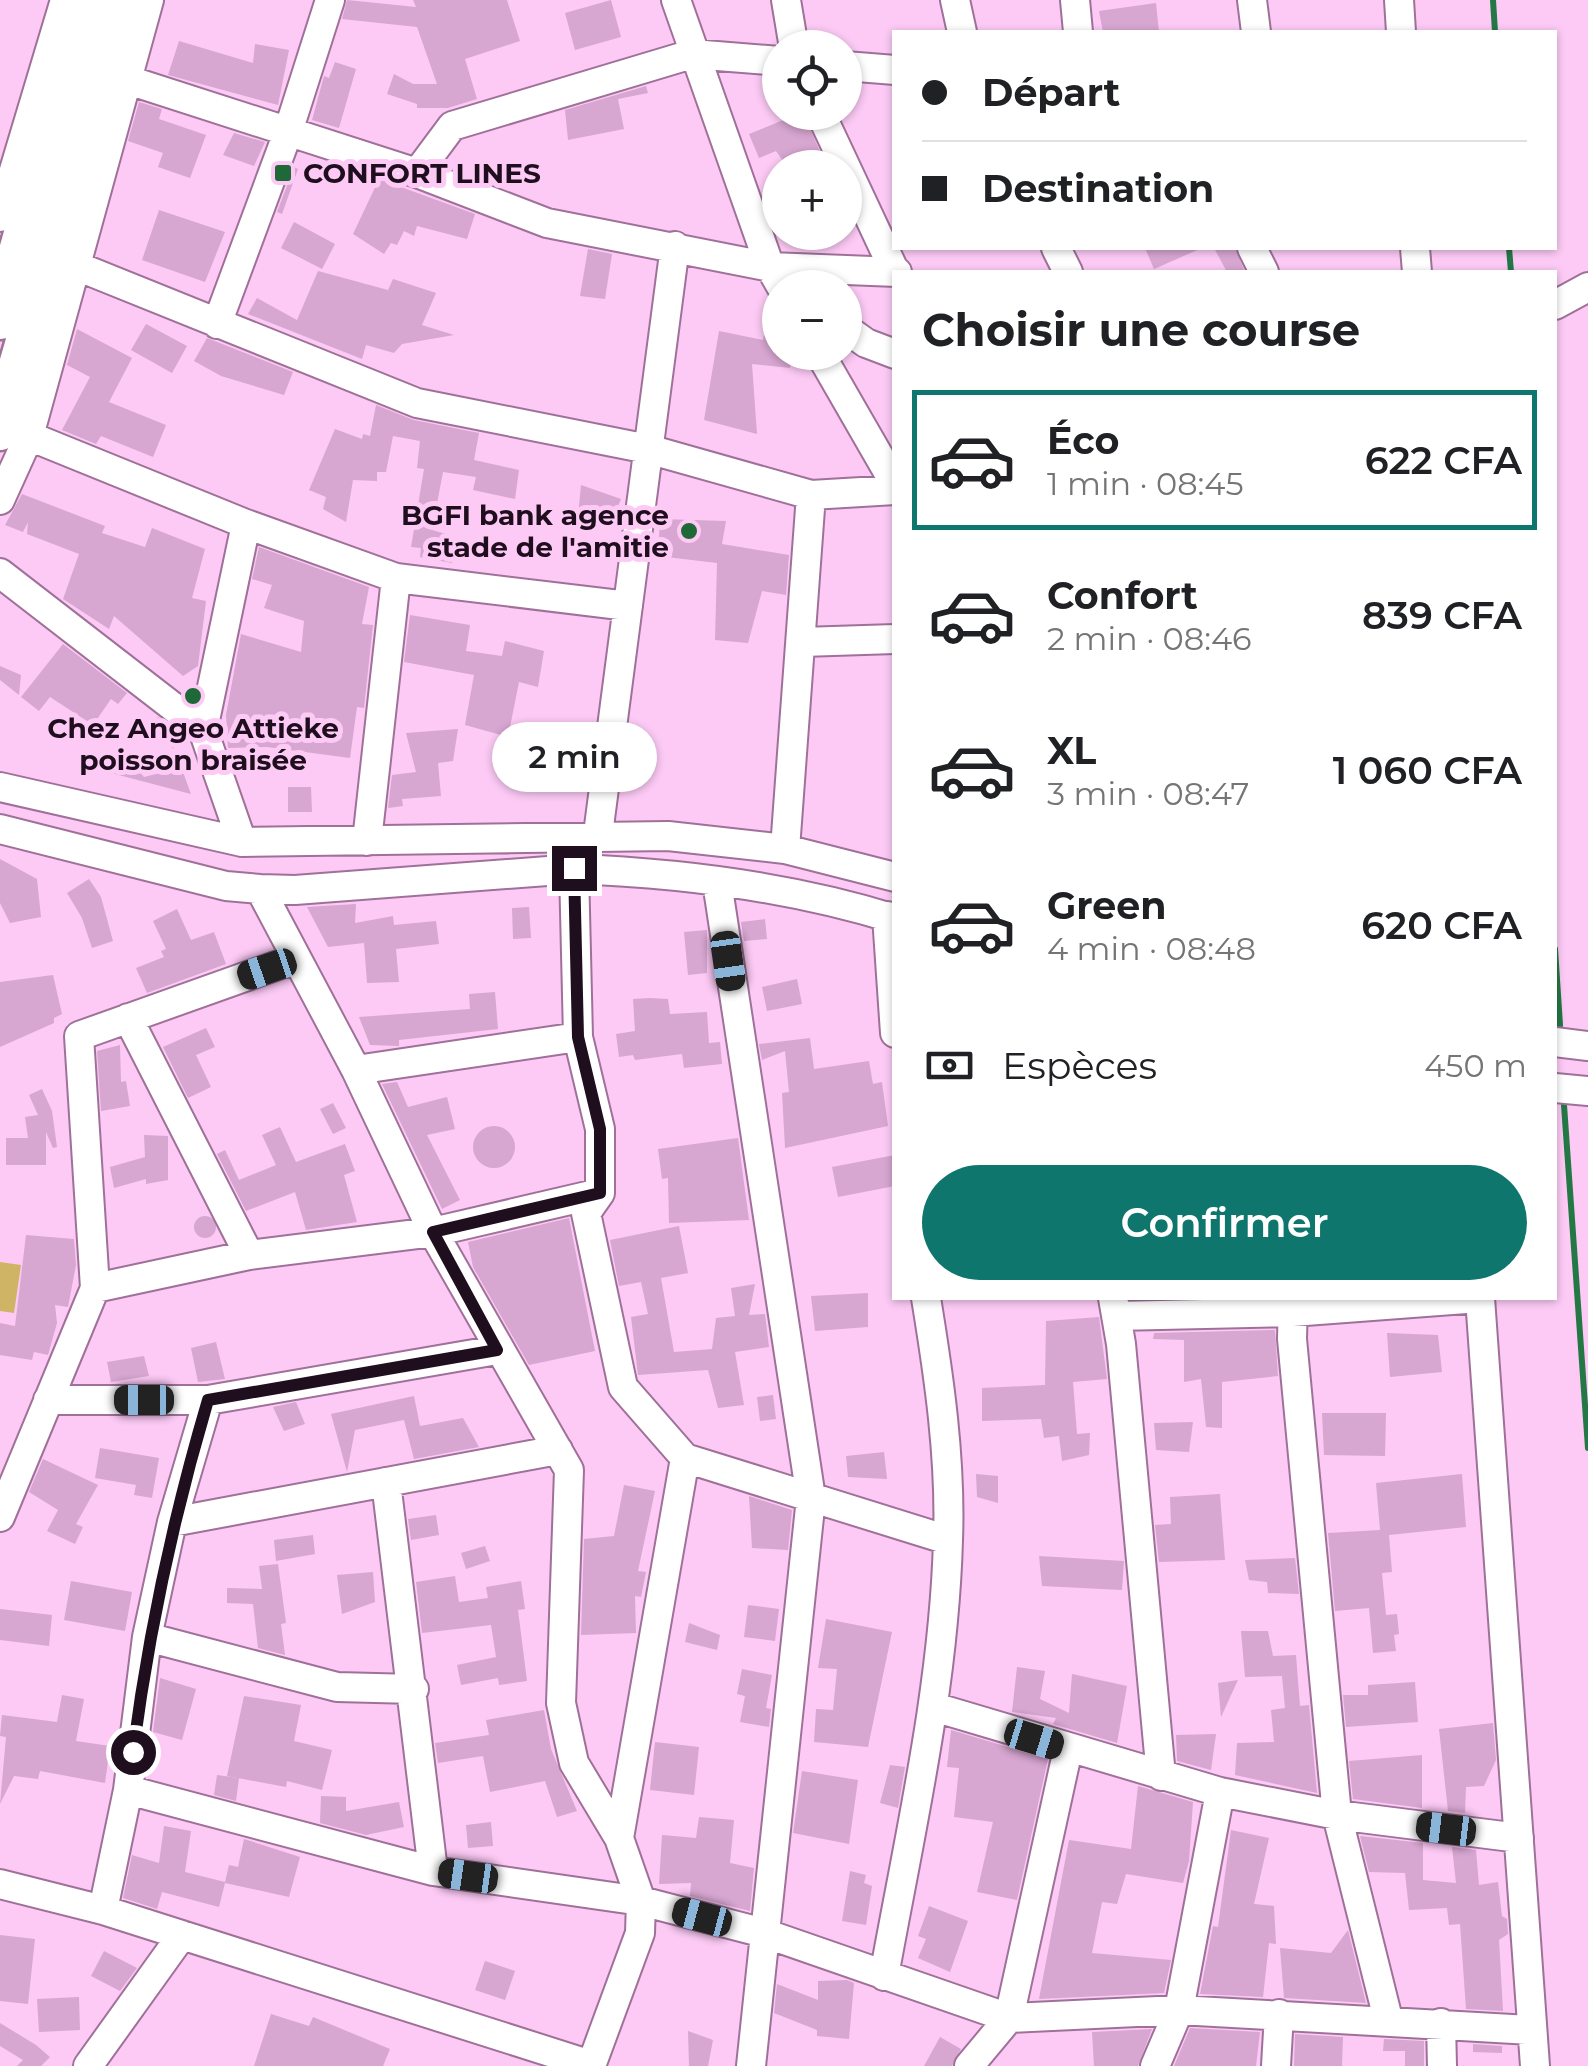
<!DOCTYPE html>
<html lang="fr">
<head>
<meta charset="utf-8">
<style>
  :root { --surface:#fff; --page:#f2f2f2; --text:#202124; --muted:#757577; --line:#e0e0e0; --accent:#0f766e }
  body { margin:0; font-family:Montserrat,sans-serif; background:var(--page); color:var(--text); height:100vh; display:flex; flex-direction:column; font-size:38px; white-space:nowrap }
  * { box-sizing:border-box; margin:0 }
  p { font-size:32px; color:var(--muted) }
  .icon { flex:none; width:55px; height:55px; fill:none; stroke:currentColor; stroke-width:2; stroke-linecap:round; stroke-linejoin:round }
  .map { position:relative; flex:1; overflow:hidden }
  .panel { position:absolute; left:892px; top:270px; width:665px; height:1030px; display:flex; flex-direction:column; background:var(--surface); border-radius:0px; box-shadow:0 2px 8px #0004 }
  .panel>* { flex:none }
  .top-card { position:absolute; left:892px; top:30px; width:665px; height:220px; border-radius:0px; box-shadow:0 2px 8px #0004; display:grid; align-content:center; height:220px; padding:0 30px; background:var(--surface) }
  .fabs { position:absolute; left:762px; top:30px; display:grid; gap:20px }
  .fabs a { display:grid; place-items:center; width:100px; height:100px; border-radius:50%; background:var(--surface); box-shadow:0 2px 8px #0004; font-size:50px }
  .end { position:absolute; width:45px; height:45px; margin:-22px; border:12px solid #1f0e1d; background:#fff; box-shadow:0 0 0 5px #fff }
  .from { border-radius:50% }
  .bubble { position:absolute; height:70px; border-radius:35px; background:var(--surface); box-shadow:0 2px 8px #0004; font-size:32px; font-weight:600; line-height:70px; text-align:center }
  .car { position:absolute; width:30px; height:60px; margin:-30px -15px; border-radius:12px; box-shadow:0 0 8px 2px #0007; background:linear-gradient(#222 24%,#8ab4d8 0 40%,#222 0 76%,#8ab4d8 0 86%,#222 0) }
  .top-card b { display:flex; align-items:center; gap:35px; height:95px; font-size:38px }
  .top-card b+b { border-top:2px solid var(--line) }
  .top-card i { width:25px; height:25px; background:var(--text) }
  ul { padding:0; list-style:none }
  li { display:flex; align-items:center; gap:30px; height:140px; margin:0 20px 15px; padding:0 10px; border:5px solid transparent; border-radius:0px }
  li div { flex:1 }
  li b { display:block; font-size:38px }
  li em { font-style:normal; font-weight:600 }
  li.on { border-color:var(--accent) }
  li>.icon { width:90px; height:90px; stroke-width:1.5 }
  h2 { padding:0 30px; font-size:45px; line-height:120px }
  .pay { display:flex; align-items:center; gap:25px; height:110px; padding:0 30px; font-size:38px }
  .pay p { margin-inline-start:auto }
  .cta { display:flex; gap:20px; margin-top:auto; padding:20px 30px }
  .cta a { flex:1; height:115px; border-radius:60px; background:var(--accent); color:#fff; font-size:40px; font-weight:600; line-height:115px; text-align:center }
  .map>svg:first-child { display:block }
</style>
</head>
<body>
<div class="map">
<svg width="1588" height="2066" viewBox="0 0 1588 2066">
  <rect width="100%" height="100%" fill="#fccaf5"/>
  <!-- green -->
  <path fill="#cfb466" d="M0,1262L21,1265L14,1313L0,1311Z"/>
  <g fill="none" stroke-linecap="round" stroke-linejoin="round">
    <!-- stream -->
    <path stroke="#247845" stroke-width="6" d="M1493,0L1495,32
      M1509,248L1511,272
      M1555,949L1560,1025
      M1564,1105L1588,1448"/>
  </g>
  <!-- building -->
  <path fill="#d7a6d1" d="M347,0L416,7L413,0H507L520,41L465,59L477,99L448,108H417V104L387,94L394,74L413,84H437L417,27L342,19Z
    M611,0L621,37L575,50L565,13Z
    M1156,3L1159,32H1103L1099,11Z
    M179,41L253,63L255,44L289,50L278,105L168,75Z
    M335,62L356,69L339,128L312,120L324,76L329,78Z
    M646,86L648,93L618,99L624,129L568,140L565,110Z
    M139,102L162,109L159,119L206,135L190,178L158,167L163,153L128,141Z
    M803,112L827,168H788L776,151L759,158L749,134Z
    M234,133L265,142L254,166L223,155Z
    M294,167L298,169L282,214L277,212Z
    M379,179L475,214L467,239L417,226L414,236L404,231L397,245L391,243L384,254L353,234Z
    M159,210L225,232L205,282L142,260Z
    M294,222L335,244L322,269L281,248Z
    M1145,248H1202L1154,269Z
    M1214,248H1235L1245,272H1227Z
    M588,249L612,254L605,299L580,296Z
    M318,271L388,290L393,279L436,293L422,325L454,335L402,344L394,353L366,345L362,359L248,314L257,298L297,320Z
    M146,324L187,346L172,373L131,350Z
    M77,329L132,358L109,402L166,425L153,457L101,436L96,444L62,430L90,377L67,365Z
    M765,330H780V352H792L790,368L752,364L757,434L704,420L719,331L763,340Z
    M207,338L293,372L284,395L221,376L194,361Z
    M376,405L414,420L479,433L474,460L519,470L515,499L473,490L476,477L443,472L432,530L453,536L452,563L420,557L421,548L411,547L424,469L417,468L420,441L393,436L386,472H377V481L353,480L346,522L323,509L326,497L309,490L335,429L362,439L363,434L370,436Z
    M581,485L621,499L611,524L578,516Z
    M22,494L105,526L102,533L145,547L152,528L205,549L192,598L206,601L198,666L183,676L114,616L109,629L63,599L79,554L27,534L28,522L23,532L5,525Z
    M660,519L726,521L722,544L789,555L786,595L762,591L748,643L715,640L717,563L658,556Z
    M259,547L369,587L362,624L373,625L364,708L357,707L350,758L267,747L228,748L226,715L241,634L301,652L304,621L264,608L272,585L252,579Z
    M410,615L470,625L466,651L502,656L505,641L544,651L538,687L519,682L508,737L465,725L474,675L404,662Z
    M63,644L127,693L118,704L111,699L93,725L50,697L39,711L21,697Z
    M0,666L21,675L19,695L0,680Z
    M158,717L164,722L174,749L149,732Z
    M458,729L453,761L438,763L441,796L402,799L403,806L388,808L392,775L416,772L406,733Z
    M176,753L191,794L111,773L127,755L144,777L160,773Z
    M288,787H311L312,812H288Z
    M0,859L37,879L41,917L10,923L0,903Z
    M89,879L101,897L113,941L92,948L82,918L67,893Z
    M356,904L355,923L393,916L394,925L436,921L439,944L396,949L399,982L367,983L364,943L328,947L307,907Z
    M529,907L531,938L513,939L512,908Z
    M177,909L191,940L214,932L226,964L147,993L136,968L164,957L161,951L166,949L153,921Z
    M765,919L767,939L744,941L741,922Z
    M707,930V973L688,975L684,932Z
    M53,975L62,1014L54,1018V1023L0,1047V982Z
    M797,979L802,1004L767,1011L762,987Z
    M495,992L498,1029L399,1040V1046L370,1045L359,1017L470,1009L469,994Z
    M650,998L668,999L670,1014L707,1012L709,1043L720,1042L722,1064L684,1068L682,1054L635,1060L633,1055L619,1057L616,1034L635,1031L633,999Z
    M206,1028L215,1047L196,1055L211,1087L188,1098L163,1047Z
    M810,1038L814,1069L869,1061L873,1084L882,1082L888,1126L785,1148L782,1093L789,1092L785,1051L762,1060L759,1044Z
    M120,1045L121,1082L126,1081L130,1106L101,1111L97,1051Z
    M397,1082L408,1107L447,1097L455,1129L427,1135L460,1200L442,1209L382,1084Z
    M42,1089L52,1111L57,1147L53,1148L46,1132V1165H6V1138H28L25,1117L38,1115L29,1095Z
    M333,1103L346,1128L333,1134L320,1109Z
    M473 1147a21 21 0 1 1 42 0a21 21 0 1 1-42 0Z
    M280,1127L296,1162L345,1144L355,1171L344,1175L357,1222L306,1230L295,1192L246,1211L217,1154L225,1150L239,1180L276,1165L262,1135Z
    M144,1135L168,1136V1180L146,1184V1179L114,1188L110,1167L145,1157Z
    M738,1138L749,1220L669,1223L668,1178L662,1179L658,1149Z
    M895,1155V1186L838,1197L832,1167Z
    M194 1227a11 11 0 1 1 22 0a11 11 0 1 1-22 0Z
    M569,1218L595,1351L529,1365L473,1267L468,1242Z
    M679,1226L688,1273L661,1278L674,1352L712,1349L716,1318L735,1316L731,1288L755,1284L749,1315L765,1314L769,1347L735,1352L744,1405L718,1408L708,1370L638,1375L631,1317L648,1314L641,1282L619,1286L610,1240Z
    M26,1235L74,1239L76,1265L68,1307L55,1305L57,1323L48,1355L34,1352L32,1360L0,1355V1323L15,1326Z
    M868,1293V1327L815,1331L811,1296Z
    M1099,1317L1107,1379L1073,1382L1077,1434L1090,1433L1089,1455L1062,1461L1059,1436L1044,1438L1041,1419L982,1421V1388L1045,1385L1046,1321Z
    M1275,1330L1278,1376L1222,1382V1428L1206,1427L1201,1379L1184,1382V1340L1153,1339L1154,1333Z
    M1387,1333L1438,1335L1442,1372L1390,1377Z
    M216,1342L225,1379L198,1382L191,1348Z
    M144,1356L149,1376L111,1382L107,1362Z
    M773,1395L776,1419L760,1421L757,1397Z
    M414,1396L420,1426L463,1418L479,1447L414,1459L404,1420L355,1430L347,1472L331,1414Z
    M296,1402L305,1424L284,1431L273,1407Z
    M1322,1413H1386L1385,1456L1324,1455Z
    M1193,1422L1189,1452L1156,1450L1154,1423Z
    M100,1448L159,1458L152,1498L134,1495L136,1485L95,1478Z
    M884,1452L887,1479L848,1477L846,1456Z
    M43,1459L98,1485L76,1524L83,1527L75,1544L47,1531L58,1510L29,1492Z
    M976,1474L998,1476V1503L977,1497Z
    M1462,1474L1466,1527L1389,1535L1392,1572L1382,1573L1386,1615L1397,1614L1399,1634L1394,1635L1396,1651L1373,1653L1369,1608L1335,1611L1328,1533L1380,1530L1376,1483Z
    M624,1485L655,1491L638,1571L646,1572L641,1597L635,1596L636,1633L581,1635L584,1539L614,1536Z
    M1220,1494L1225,1560L1159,1562L1155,1525L1171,1524L1170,1497Z
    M749,1496L792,1510L788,1550L752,1548Z
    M436,1515L439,1535L411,1540L408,1519Z
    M313,1535L315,1554L276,1561L274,1540Z
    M485,1546L490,1561L466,1569L461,1553Z
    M1039,1556L1124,1561L1122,1590L1042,1586Z
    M1295,1558L1299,1594L1268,1593L1267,1582L1249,1580L1245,1560Z
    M278,1564L286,1623L281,1624L285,1655L258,1648L253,1604L227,1603V1588L262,1589L259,1566Z
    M373,1572L375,1602L342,1614L337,1575Z
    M455,1576L459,1602L488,1598L486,1587L521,1581L525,1609L518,1610L527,1681L499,1685L498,1678L461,1685L457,1665L496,1657L491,1625L422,1633L416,1582Z
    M71,1581L132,1592L125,1631L64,1620Z
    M748,1605L779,1609L775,1641L744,1637Z
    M0,1609L52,1615L49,1646L0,1640Z
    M826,1619L892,1632L868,1747L814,1742L816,1709L833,1710L837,1669L818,1668Z
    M689,1623L720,1635L717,1650L685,1642Z
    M1241,1631H1268L1273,1656L1296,1655L1300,1706L1309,1705L1317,1793L1235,1775L1237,1743L1274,1742L1271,1710L1285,1708L1282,1676L1245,1677Z
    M1017,1667L1045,1671L1040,1699L1069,1713L1072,1674L1127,1686L1117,1743L1053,1724L1056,1718L1012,1712Z
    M742,1669L772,1675L766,1708L771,1709L769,1727L740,1722L745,1696L737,1694Z
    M160,1678L196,1689L182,1740L153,1732Z
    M1238,1680L1221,1717L1218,1683Z
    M1415,1682L1418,1722L1346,1727L1343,1695H1368V1685Z
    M62,1695L84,1699L76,1741L110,1746L105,1783L40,1771L38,1779L14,1776L0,1804L6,1737L0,1736L2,1715L57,1722Z
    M244,1696L301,1705L294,1741L332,1750L322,1790L287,1781L286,1787L227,1776Z
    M544,1710L551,1749L577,1811L557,1817L545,1781L490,1792L483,1756L438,1763L435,1743L489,1735L486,1720Z
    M1493,1723L1496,1760L1484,1786L1466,1787L1465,1813L1448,1811L1439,1729Z
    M951,1730L1048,1759L1017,1900L977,1892L993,1822L954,1817L959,1768L947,1767Z
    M1216,1734L1211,1770L1177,1761L1176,1735Z
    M655,1742L699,1747L694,1795L650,1790Z
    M1422,1755V1808L1353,1799L1349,1761Z
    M890,1765L905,1767L898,1808L880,1803Z
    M802,1771L858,1780L849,1844L793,1833Z
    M217,1775L239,1778L236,1801L214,1795Z
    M1138,1786L1193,1802L1189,1861L1183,1883L1126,1874L1117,1904L1102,1902L1092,1953L1171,1960L1164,1993L1039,1999L1069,1840L1131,1849Z
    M321,1796L346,1797V1811L399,1802L404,1827L366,1835L320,1823Z
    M699,1817L734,1820L730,1863L754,1868L750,1911L690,1896L691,1883L659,1884L662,1835L696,1838Z
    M491,1822L493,1846L468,1848L466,1825Z
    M164,1826L191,1831L185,1872L225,1882L229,1865L238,1867L244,1839L300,1857L289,1897L225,1883L219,1907L162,1892L157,1909L123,1898L132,1855L159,1863Z
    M1231,1830L1269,1838L1254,1904L1274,1906L1276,1944L1269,1943L1263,1997L1200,1994L1213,1926L1218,1927Z
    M1360,1836L1423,1843V1880L1456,1883L1452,1847L1476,1850L1479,1885L1498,1882L1502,1916L1507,1919L1508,1934L1499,1940L1503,2011L1466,2009L1460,1924L1449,1925L1447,1908L1409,1910L1405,1873L1369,1872Z
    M850,1871L866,1875L864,1883L872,1886L866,1925L842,1921Z
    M929,1906L968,1921L950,1972L918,1958L926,1939L918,1936Z
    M1348,1930L1366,2003L1284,1998L1280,1948L1331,1953Z
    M0,1935L35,1939L28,2004L0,2001Z
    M104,1951L137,1968L120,1991L91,1976Z
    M485,1961L515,1971L505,2000L475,1990Z
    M847,1980L854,1983L849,2039L817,2036V2030L774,2013L777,1984L818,2000V1981Z
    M79,1997L80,2030L39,2032L37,1999Z
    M271,2014L309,2026L313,2017L390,2049L383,2066H254Z
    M0,2023L36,2045L50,2057L41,2066H17L23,2060L0,2046Z
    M1190,2028L1260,2032L1256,2066H1174Z
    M1152,2029L1138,2066H1094L1092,2032Z
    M688,2031L713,2040L708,2066H689Z
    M1295,2034L1343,2037L1342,2066H1294Z
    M940,2037L961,2049L952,2066H924Z
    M1384,2039L1424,2041V2066H1405V2051H1383Z
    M1473,2044L1502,2046V2053L1473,2052Z"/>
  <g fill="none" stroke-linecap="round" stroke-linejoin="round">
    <defs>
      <path id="minor" d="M676,0L770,267L782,288
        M786,0L794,48
        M955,0L962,32
        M1075,0L1078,32
        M1252,0L1256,32
        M1399,0L1401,32
        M845,66L895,70
        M128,80L417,173L547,223L770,267L897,272
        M820,112L895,272
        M417,173L452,126L692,54L780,61
        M0,217L65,0
        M1056,248L1068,272
        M1252,248L1264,272
        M1415,248L1417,272
        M79,267L417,403L648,449L811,495L895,490
        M1555,305L1588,287
        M217,324L287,135L330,0
        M845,328L866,343L895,354
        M819,352L895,484
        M29,436L246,524L396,578L628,606
        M0,500L29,436L149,0
        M0,573L203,730L242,842
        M802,642L895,639
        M203,730L246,524
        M0,787L242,842L668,836L785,849L895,877
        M0,829L226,886L260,889L295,890L574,869C681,873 792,887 895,919
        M598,834L675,246
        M367,841L396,578
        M785,849L811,495
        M574,869L578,1037L600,1129V1193L586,1213L623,1387L685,1458L948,1540
        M717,882L811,1498L751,2066
        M260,889L356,1070L433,1232L569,1470L561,1703L574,1763L619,1838L641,1901L640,1933L591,2066
        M887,916L895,1033
        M128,1018L249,1255
        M1555,1042L1588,1046
        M356,1070L578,1037
        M1555,1088L1588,1091
        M95,1288L249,1255L433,1232L600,1193
        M1113,1298L1121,1344L1161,1776
        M1293,1298L1292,1339L1337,1815L1388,2019
        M1480,1298L1535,2066
        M1116,1316L1292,1312L1479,1298
        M48,1400H208L497,1350
        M386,1482L433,1871
        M0,1517L95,1288L79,1036L295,959
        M172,1522L558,1450
        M147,1637L337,1687L414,1689
        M934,1707L1220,1792L1337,1815L1519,1838
        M128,1790L433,1871L641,1901L764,1933L1009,2018L1179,2010L1532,2030
        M619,1838L685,1458
        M0,1884L103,1910L591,2065
        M103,1910L128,1790L147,1637L172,1522L208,1400
        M884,1976C910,1832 944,1687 948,1540C951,1459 939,1377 926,1298
        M1441,2023L1442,2066
        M88,2066L182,1935
        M969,2066L1009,2018L1068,1749
        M1155,2066L1179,2010L1220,1792
        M1276,2066L1279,2014"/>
      <path id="highway" d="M0,319L90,0
        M0,430L126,0"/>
    </defs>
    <!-- minor casing -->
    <use href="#minor" stroke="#9f7199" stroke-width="32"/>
    <!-- highway casing -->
    <use href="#highway" stroke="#9f7199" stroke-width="45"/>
    <!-- minor -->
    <use href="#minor" stroke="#fff" stroke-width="28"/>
    <!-- highway -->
    <use href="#highway" stroke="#fff" stroke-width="40"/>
  </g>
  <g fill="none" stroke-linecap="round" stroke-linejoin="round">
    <!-- route -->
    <path stroke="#1f0e1d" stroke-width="12" d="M133,1752C149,1629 173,1518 208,1400L497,1350L433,1232L600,1193V1129L578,1037L574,868"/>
  </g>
  <!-- markers -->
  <g fill="#1e6937" stroke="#fccaf5" stroke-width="4">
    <rect x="273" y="163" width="20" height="20" rx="5"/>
    <circle cx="689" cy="531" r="10"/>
    <circle cx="193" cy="696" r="10"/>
  </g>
  <g text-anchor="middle" stroke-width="10" stroke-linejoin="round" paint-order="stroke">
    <!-- poi labels -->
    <g font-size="28" font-weight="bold" fill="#1f0e1d" stroke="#fccaf5" text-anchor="start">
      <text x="303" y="183">CONFORT LINES</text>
      <text x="669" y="525" text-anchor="end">BGFI bank agence<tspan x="669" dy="32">stade de l'amitie</tspan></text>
      <text x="193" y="738" text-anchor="middle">Chez Angeo Attieke<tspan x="193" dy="32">poisson braisée</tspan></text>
    </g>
  </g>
</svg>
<div class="fabs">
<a><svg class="icon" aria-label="locate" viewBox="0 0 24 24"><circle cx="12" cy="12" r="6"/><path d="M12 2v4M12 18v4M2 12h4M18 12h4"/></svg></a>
<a>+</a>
<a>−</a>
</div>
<i class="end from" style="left:133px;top:1752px"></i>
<i class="end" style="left:574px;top:868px"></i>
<div class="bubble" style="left:492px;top:722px;width:165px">2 min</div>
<i class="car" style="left:728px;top:961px;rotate:172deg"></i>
<i class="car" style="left:267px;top:969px;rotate:251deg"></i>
<i class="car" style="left:144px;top:1400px;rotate:270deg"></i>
<i class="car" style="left:1034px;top:1739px;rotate:107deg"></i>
<i class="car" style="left:1446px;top:1829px;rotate:277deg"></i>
<i class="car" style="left:468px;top:1876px;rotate:278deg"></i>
<i class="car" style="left:702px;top:1917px;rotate:285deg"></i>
<div class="top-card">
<b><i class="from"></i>Départ</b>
<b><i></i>Destination</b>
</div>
<section class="panel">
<h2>Choisir une course</h2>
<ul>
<li class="on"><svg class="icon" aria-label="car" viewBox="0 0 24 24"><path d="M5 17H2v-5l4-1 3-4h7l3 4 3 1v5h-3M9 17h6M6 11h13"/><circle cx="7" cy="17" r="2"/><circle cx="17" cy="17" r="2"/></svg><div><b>Éco</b><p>1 min · 08:45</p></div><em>622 CFA</em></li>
<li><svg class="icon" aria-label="car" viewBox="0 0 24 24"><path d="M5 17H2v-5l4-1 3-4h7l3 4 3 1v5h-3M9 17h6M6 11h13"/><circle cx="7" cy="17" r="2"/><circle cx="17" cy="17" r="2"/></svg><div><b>Confort</b><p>2 min · 08:46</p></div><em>839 CFA</em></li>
<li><svg class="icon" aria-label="car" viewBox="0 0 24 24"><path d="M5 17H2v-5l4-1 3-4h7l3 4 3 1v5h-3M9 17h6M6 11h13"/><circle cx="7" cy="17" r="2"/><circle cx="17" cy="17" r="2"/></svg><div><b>XL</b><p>3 min · 08:47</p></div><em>1 060 CFA</em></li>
<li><svg class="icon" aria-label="car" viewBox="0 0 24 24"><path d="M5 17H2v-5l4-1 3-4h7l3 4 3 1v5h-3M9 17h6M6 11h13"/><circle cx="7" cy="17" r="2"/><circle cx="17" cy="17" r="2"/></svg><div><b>Green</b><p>4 min · 08:48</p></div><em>620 CFA</em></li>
</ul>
<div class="pay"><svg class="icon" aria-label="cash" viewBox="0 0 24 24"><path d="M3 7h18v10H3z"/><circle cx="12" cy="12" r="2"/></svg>Espèces<p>450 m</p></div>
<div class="cta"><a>Confirmer</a></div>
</section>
</div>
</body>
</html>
